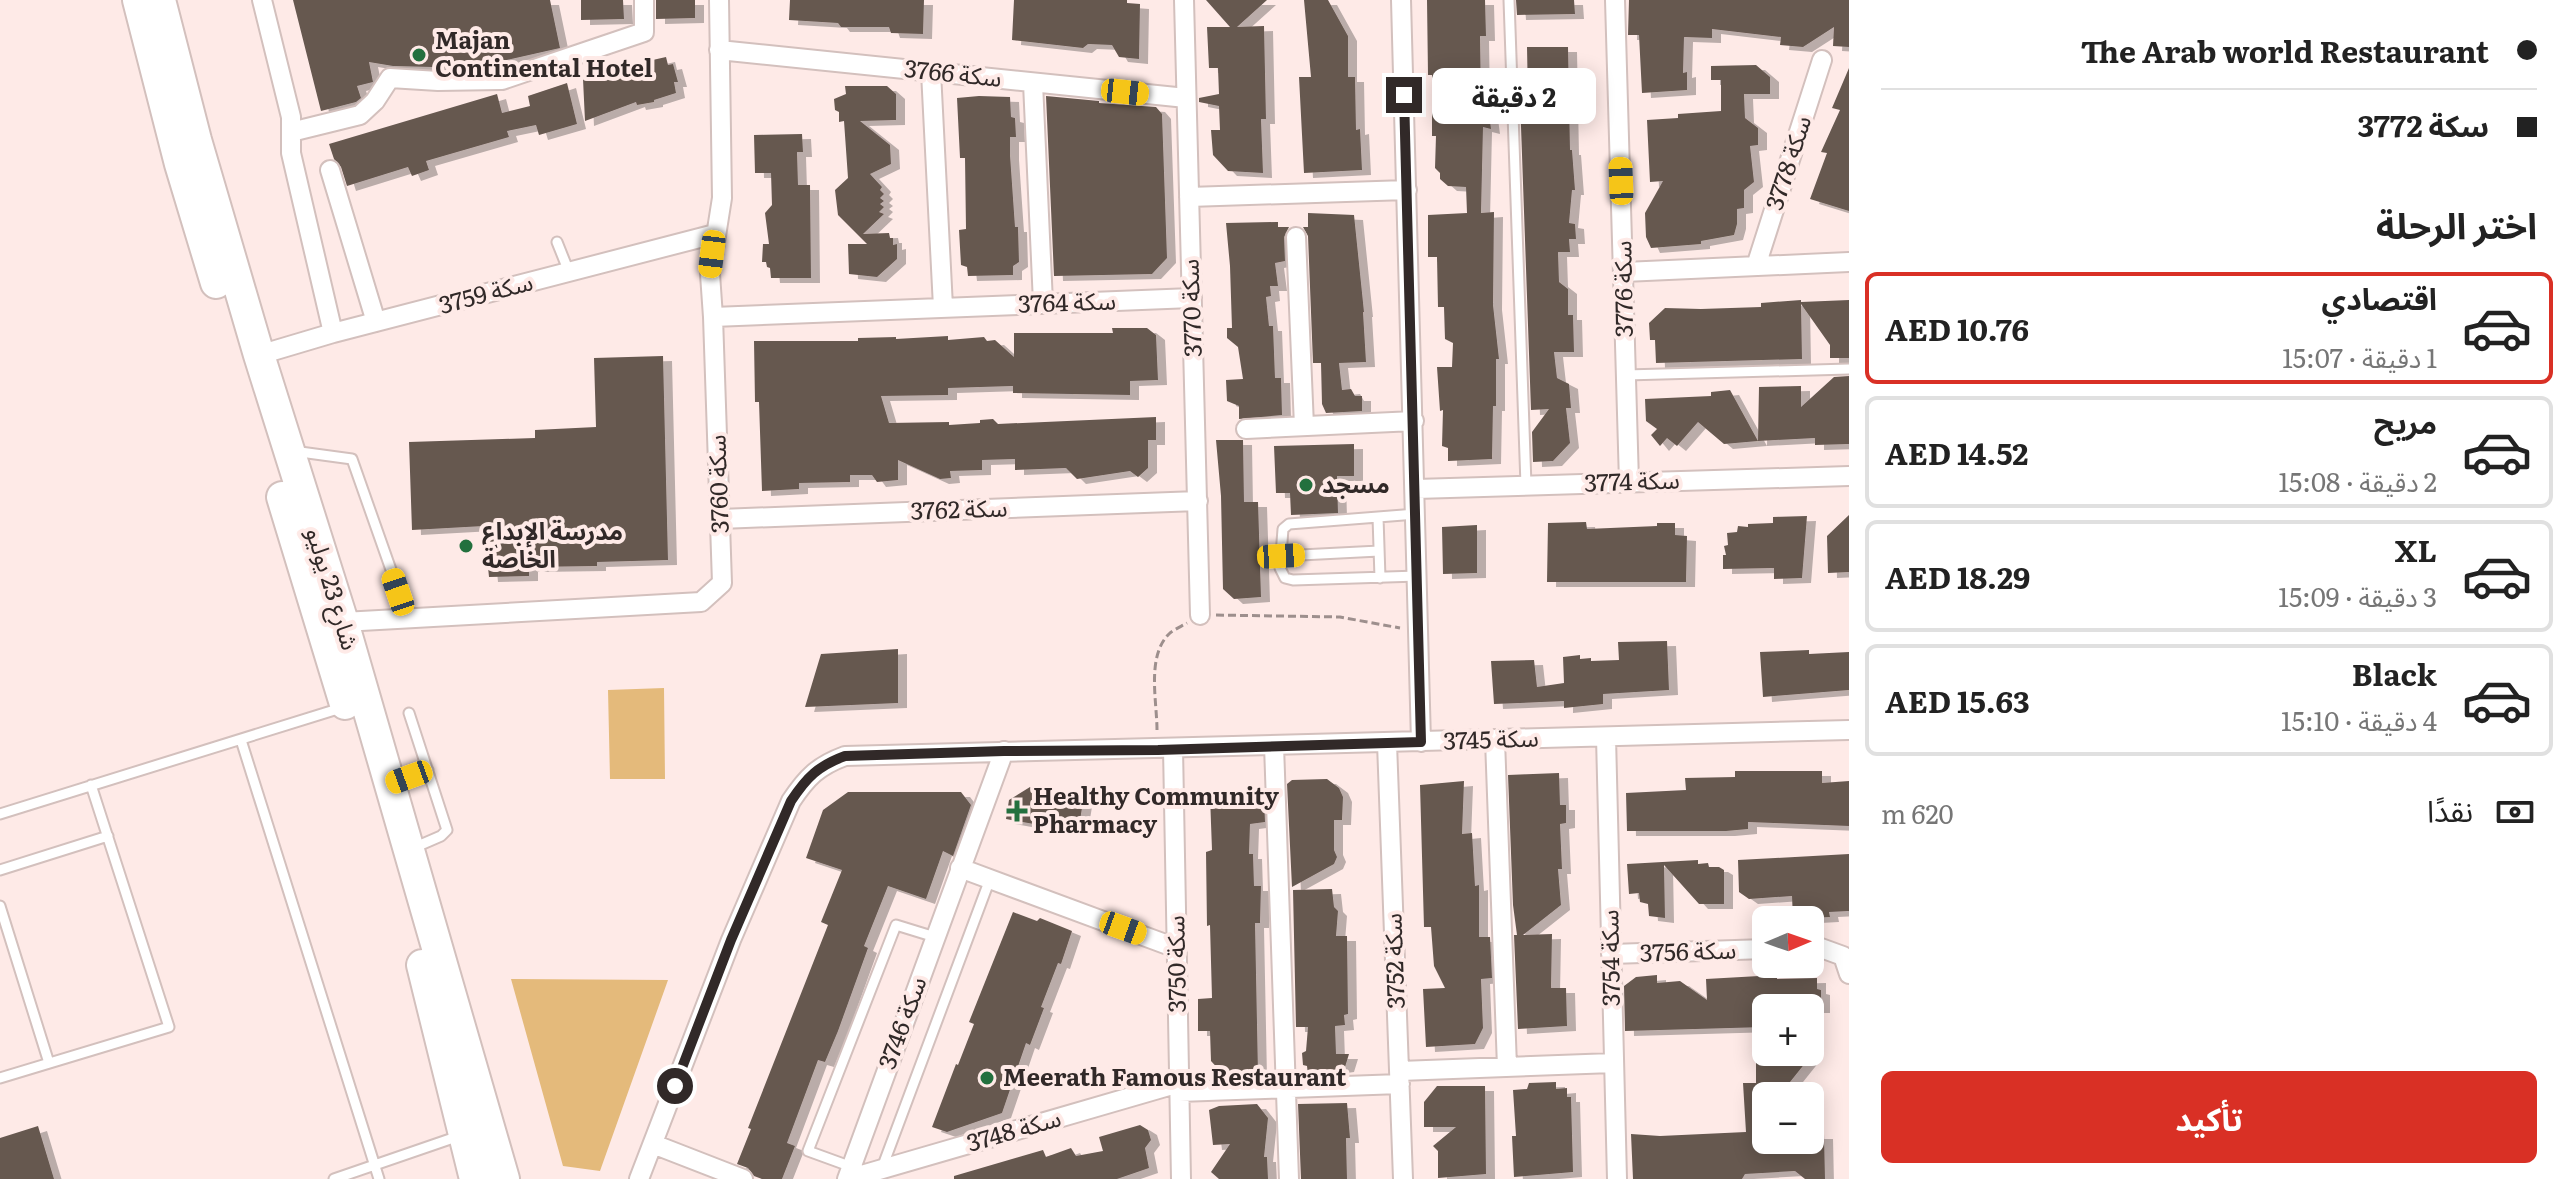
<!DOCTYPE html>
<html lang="ar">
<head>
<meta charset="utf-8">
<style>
  :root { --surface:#fff; --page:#f2f2f2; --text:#222; --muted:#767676; --line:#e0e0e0; --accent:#d93025 }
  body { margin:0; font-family:Literata,"Noto Sans Arabic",serif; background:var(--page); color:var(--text); direction:rtl; height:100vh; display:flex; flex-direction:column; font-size:30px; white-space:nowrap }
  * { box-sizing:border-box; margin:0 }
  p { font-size:26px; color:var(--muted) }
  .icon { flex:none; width:44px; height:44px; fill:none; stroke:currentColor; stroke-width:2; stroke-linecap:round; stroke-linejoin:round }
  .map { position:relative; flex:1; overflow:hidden; direction:ltr }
  .drawer { display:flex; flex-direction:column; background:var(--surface); width:720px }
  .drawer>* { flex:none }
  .top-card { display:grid; align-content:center; height:176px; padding:0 32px; background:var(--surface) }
  .needle { width:52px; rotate:88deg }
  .tools { position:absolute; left:1752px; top:906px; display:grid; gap:16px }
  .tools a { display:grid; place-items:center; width:72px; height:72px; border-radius:12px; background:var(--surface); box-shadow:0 4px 20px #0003; font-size:40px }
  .end { position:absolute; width:36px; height:36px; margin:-18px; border:10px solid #312928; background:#fff; box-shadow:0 0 0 4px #fff }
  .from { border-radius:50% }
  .bubble { position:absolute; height:56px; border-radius:12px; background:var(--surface); box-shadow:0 4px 20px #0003; font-size:26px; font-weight:700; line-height:56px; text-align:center; direction:rtl }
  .car { position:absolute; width:24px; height:48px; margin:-24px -12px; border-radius:10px; box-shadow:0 0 6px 2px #0007; background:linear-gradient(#f5c518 24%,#345 0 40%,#f5c518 0 76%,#345 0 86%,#f5c518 0) }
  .top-card b { display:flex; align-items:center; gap:28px; height:76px; font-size:30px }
  .top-card b+b { border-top:2px solid var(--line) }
  .top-card i { width:20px; height:20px; background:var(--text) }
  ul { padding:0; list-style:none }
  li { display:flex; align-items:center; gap:24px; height:112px; margin:0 16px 12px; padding:0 16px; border:4px solid var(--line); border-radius:12px }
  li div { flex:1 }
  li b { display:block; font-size:30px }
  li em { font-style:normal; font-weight:700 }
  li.active { border-color:var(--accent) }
  li>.icon { width:72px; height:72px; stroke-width:1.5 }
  h2 { padding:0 32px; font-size:36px; line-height:96px }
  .pay { display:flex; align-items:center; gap:20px; height:88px; padding:0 32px; font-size:30px }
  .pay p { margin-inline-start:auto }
  .cta { display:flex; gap:16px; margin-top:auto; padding:16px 32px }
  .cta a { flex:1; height:92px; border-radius:12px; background:var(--accent); color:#fff; font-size:32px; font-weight:700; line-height:92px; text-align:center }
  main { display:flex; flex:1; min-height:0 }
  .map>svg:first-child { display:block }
</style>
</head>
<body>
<main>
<section class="drawer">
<div class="top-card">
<b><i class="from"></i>The Arab world Restaurant</b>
<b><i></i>سكة 3772</b>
</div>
<h2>اختر الرحلة</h2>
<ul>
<li class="active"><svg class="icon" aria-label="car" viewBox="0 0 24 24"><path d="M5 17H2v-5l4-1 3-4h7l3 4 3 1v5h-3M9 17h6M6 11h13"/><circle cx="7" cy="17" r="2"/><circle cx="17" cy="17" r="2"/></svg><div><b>اقتصادي</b><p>1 دقيقة · 15:07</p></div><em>AED 10.76</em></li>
<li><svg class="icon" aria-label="car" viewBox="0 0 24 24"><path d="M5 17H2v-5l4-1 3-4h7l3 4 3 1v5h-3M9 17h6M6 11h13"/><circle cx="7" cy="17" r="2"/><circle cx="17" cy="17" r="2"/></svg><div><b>مريح</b><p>2 دقيقة · 15:08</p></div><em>AED 14.52</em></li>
<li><svg class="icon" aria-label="car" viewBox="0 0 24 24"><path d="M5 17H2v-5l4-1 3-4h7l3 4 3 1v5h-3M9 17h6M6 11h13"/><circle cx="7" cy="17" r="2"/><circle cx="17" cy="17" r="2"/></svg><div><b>XL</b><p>3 دقيقة · 15:09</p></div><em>AED 18.29</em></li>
<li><svg class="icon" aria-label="car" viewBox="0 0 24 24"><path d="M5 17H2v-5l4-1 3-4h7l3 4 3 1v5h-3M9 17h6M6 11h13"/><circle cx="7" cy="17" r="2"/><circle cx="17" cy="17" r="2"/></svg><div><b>Black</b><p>4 دقيقة · 15:10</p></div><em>AED 15.63</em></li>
</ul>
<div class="pay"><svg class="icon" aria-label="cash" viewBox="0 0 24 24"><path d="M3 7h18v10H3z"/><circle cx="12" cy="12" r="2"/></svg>نقدًا<p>620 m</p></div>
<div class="cta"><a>تأكيد</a></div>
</section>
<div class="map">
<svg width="1849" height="1179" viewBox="0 0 1849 1179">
  <defs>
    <filter id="shadow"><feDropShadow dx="9" dy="5" stdDeviation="0" flood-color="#0004"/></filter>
  </defs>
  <rect width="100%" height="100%" fill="#feeae7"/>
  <!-- green -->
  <path fill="#e4ba7b" d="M664,688L665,779H610L608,690Z
    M511,979L668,980L600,1171L563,1166Z"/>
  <!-- building -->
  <path fill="#665850" filter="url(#shadow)" d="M293,0H550L560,48L471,68L393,66L369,62L373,82L357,86L361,98L356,102L321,111Z
    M581,0H623L624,19L581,20Z
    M656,0H695V18L656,19Z
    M790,0H924L923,34L891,33L889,27H841L838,23L789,20Z
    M1014,0H1127V3L1140,4L1139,59L1119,57L1112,45L1088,44L1083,48L1012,40Z
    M1206,0H1267L1237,27L1264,26L1266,119H1261L1263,173L1228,171L1213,155L1211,130H1220L1219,106L1199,102V98L1219,94L1218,68H1209L1207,27H1230Z
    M1304,0H1328L1348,36V77H1355L1356,130L1360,129L1362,170L1304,173L1299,77H1311Z
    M1427,0H1485L1486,36H1480L1481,99H1487L1491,129L1483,127L1481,213L1494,212L1493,305L1499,359H1496V406H1493L1492,459L1448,461V448L1442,446L1443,410L1440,411L1437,367H1452L1453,343L1445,339L1444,307H1438L1437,257H1428V215L1467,213L1466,187L1448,186L1440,179V173L1435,168L1436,136H1432V75H1428Z
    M1516,0H1574L1575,14L1517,15Z
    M1629,0H1849V47L1833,46L1834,27L1803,47L1780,45L1781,37L1712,29V38L1684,37L1683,73L1687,72V90L1642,93L1639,35H1628Z
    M1527,47H1568L1570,150H1572L1575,190H1572L1569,223L1575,224L1576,239H1569L1570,252H1558L1559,282L1568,289V315H1573L1574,352H1554L1557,378L1569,384L1571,408H1566L1570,443L1553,461L1533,462L1532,432L1549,409L1531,410L1520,98L1528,99Z
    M666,57L668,65L673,64L678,82H674L676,93L654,100V102L637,105L636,102L585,121L583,79L600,74L599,72Z
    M1756,65L1770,77V94H1744L1745,118L1758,128V145L1750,146L1754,182L1744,190V208L1737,209V224L1734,235L1701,241V244L1651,248L1646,237L1645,213L1663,181L1650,182L1647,120L1678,118V114L1721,111V80H1711V66Z
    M1849,68V211L1810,199L1827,153L1821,152L1840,110L1832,108Z
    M567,83L577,124L539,135L536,125L507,131L509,137L426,161L429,170L412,176L408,167L347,186L341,167L334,159L329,144L497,94L502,113L530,106L528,96Z
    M845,86H887L896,94V120L860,121L890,145L891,164L870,174L882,187L880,190L884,194L880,198L884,201L880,204L884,207L879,212L884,214L863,234L889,233L890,238H893V245L897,244V259L877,277L849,274L848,244H867L838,215L835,190L848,178L844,121L839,122V112L835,110L834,99L846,94Z
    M979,96L1010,97L1011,117L1015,118L1016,137H1010V155L1015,227H1018L1019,262L1013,266V275L968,276L967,267L961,265L959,230L966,229L965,158H960L957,98Z
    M1046,96L1099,101V103L1156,107L1162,114L1167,258L1152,274L1054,276Z
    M802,134L803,152H797L798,185H810L811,278H771L770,268L767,267L766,262H762L763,244H769L765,213L772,205L771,173H755L754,135Z
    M1308,213L1354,215L1364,312H1363L1366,362L1339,363L1342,390L1351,389L1355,396H1362V411L1326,413L1322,404L1321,363H1313L1308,236L1303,227H1308Z
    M1278,222V227H1289L1284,237L1285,261L1275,263L1278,286H1270L1271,296L1266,297L1269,326H1273L1275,378H1281L1282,415L1239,419V406L1227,401L1226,380L1243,379L1238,347L1227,338V328H1232L1230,266L1226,223Z
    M1801,300V302L1849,300V358H1830V345L1801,304L1802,359L1656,363L1655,340H1650L1649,323L1665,308L1701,309L1761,307V303Z
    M1112,328H1147L1156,335L1158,380L1130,381V395L1013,393V386L948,388V395L881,396L889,423L949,422V425L980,423V420L993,419L998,424L1156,417V440H1148V468L1138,477L1130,471L1077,479L1066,468L1015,470V459L982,460V470L950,471L951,478L940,479L898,460V480L877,482L872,475H850V482L799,483V489L762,491L759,402H755L754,341H858V338L896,337V339L948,336V340L984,337L987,341L995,340L1014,357V333H1113Z
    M663,356L668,560L597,562V566L529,567V576L489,577L484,526L412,530L409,442L535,438V430L596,427L594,358Z
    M1849,376V444L1815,445V438L1758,441L1759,387L1801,386V407L1834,377Z
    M1730,390L1758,441L1724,444L1698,422L1677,446L1667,438L1660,446L1651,435L1657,429L1646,421L1645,399L1711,396V392Z
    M1216,440H1243L1244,502H1258L1261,597L1234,599L1223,589L1221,496Z
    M1354,444V476H1337L1338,513L1291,515L1290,493H1276L1274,446Z
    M1849,515V572L1828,573L1827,536Z
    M1807,516L1802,578L1774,579V568L1723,569V555H1726L1724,546L1728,545L1727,533L1737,532L1738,526L1748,527V524L1773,523V517Z
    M1586,522L1587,529L1657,526V523H1675V535L1687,536L1686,582H1547L1548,523Z
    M1477,525V573L1443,574L1442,527Z
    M1667,641L1669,690L1603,694V704L1564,708V701L1494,704L1491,661L1534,660L1537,687L1564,683L1563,657L1580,655V659L1591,658V661L1619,660L1618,642Z
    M898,649V703L805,707L821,654Z
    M1809,650V654L1849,652V690L1763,697L1760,652Z
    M1735,771H1822V783L1849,781V826L1748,822V829L1726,831H1627L1626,793L1686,790L1685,778L1735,777Z
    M1559,773L1560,805H1566V823L1560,824L1562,869H1558L1561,905L1523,935L1552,934L1551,988H1566L1567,1026L1518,1029L1514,935H1517L1513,905L1508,775Z
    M1327,779L1339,788L1343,797L1342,820H1334V850L1337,857L1334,864L1292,887L1287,784L1292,780Z
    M1464,781L1462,834L1472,833L1475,886L1479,885V937H1490L1492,978L1481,979L1483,1028L1475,1044L1426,1047L1423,989L1445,988L1434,966L1431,927H1424L1420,785Z
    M1030,787L1084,796L1078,832L1006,819L1009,800Z
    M1251,789L1264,799L1265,822L1250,824L1249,854H1253L1254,886H1261L1260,923H1255L1258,1073L1223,1074L1211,1061L1210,1031H1198V999L1212,998L1210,925L1207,926L1206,852L1212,850L1210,796L1219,791Z
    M848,792H961L971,805L953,856L943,851L926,899L888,886L864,946L868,948L838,1031L825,1062L818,1060L787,1143L795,1146L782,1179H762L754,1176L748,1168L737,1164L751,1129L748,1128L828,925L821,922L842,870L806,858L823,810Z
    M1849,854V911L1829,912L1830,917L1793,919L1792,896L1749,899L1739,892L1738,860Z
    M1698,860V864L1708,863L1709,867H1719L1724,870V904H1699L1664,865L1665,918L1649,916L1648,904L1640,902L1639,893L1629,894L1627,864Z
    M1332,889L1334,907L1338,911L1336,936H1347L1348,1014L1344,1015L1345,1025L1335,1026L1336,1054H1349L1345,1067L1338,1068L1337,1074L1308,1075L1307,1066L1303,1065L1302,1053L1306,1051L1308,1027H1296L1293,890Z
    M1013,912L1037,921L1040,918L1072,931L1061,964L1058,963L1041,1007L1044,1008L1030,1045L1026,1043L1002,1113L947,1132L932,1127L956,1064L958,1065L974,1024L969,1022Z
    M1657,975V983L1680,981L1707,1000L1706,979L1777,975V979L1817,978V989L1821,990V1008H1766V1027L1625,1031L1624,986L1636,977Z
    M1756,1052H1814L1790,1082H1805L1806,1096H1766V1140H1810V1134H1824L1825,1179H1805L1795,1171L1745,1174L1742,1179H1633L1631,1134L1660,1136L1746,1132L1743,1083H1756Z
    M1556,1082V1089L1567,1088V1097H1571L1573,1172L1514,1177L1512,1136H1516L1513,1090L1527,1089L1529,1083Z
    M1437,1086H1485L1486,1174L1438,1178V1151L1433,1146L1456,1127H1424V1102Z
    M1347,1103L1350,1138H1346L1347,1179H1301L1298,1104Z
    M1257,1104L1268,1118L1264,1157H1267L1268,1179H1219L1211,1172L1230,1144L1213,1145L1209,1110L1219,1106Z
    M1140,1125L1148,1130L1151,1140L1145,1148L1149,1168L1117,1179H954V1176L1043,1150L1046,1157L1071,1148L1076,1156L1103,1151L1099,1137Z
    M38,1126L54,1179H0V1138Z"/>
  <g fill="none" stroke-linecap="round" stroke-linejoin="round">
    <defs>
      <path id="lane" d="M1509,0L1526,485
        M557,242L569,272
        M1626,375L1849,369
        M293,451L352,459L408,618
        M1416,514L1289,524L1283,529L1280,568L1285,578L1293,580L1418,576
        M1378,517L1380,578
        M1281,556L1379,551
        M409,713L447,830L441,836L411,849
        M241,740L379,1179
        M393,783L428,770
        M0,814L341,708
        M0,870L108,836
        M0,906L49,1063
        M0,1078L169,1027L91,785
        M852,1167L808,1151L896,925L935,937
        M882,1168L990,879
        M334,1179L459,1136"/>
      <path id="street" d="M262,0L291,117V153L333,333
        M1184,0L1200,615
        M1401,0L1421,742
        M1615,0L1629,482
        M719,50L1186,98
        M931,72L943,307
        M1033,83L1043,303
        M291,132L360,115L375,101L390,78L438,81L502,80L644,32V0
        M330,170L376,322
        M1189,197L1407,190
        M1296,237L1304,426
        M1756,266L1822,60
        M1624,272L1849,262
        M713,317L1192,298
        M259,355L333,333L715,234
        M1246,429L1414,421
        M1416,489L1849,476
        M720,519L1198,501
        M343,622L701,602L722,583L713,317L710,274L722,198L719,0
        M1606,737L1617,1179
        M1495,740L1507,1067
        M1387,743L1403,1179
        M1274,745L1289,1179
        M1173,748L1181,1179
        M960,868L1176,948
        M1810,948H1821L1843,956L1849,974
        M1611,954L1766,949
        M1400,1071L1613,1063
        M1179,1092L1400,1084
        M653,1144L743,1179
        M639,1179L731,940L791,801C807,777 818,766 845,756L1849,730
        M847,1179L1004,751
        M848,1179L1179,1083"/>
      <path id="primary" d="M138,0L180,164L216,283
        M160,0L196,140L259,355L343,622L504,1179
        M282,497L345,704
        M422,965L475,1179"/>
    </defs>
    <!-- lane casing -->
    <use href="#lane" stroke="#d3c0bd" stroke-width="13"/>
    <!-- street casing -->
    <use href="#street" stroke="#d3c0bd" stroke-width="22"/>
    <!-- primary casing -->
    <use href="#primary" stroke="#d3c0bd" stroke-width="34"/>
    <!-- path -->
    <path stroke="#9d8f8d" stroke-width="3" stroke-dasharray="8 4" stroke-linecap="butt" d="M1216,615L1340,617L1400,628
      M1157,730C1157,701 1146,655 1170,633C1175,629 1182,626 1187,623"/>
    <!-- lane -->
    <use href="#lane" stroke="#fff" stroke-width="9"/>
    <!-- street -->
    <use href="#street" stroke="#fff" stroke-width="18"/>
    <!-- primary -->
    <use href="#primary" stroke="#fff" stroke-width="30"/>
  </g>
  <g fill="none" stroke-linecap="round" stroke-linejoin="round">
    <!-- route -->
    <path stroke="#312928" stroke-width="10" d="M675,1086L731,940L791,801C807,777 818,766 845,756L1004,751L1158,750L1421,742L1404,95"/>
  </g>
  <!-- markers -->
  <g fill="#23703e" stroke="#feeae7" stroke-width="3">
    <circle cx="419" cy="55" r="8"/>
    <circle cx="1306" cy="485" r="8"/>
    <circle cx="466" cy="546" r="8"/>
    <path d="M1013 799h8v8h8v8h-8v8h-8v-8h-8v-8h8z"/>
    <circle cx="987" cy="1078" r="8"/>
  </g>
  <g text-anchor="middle" stroke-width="8" stroke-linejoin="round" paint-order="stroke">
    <!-- poi labels -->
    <g font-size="24" font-weight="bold" fill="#312928" stroke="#feeae7" text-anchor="start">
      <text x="435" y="49">Majan<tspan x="435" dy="28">Continental Hotel</tspan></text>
      <text x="1322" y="493">مسجد</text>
      <text x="482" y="540">مدرسة الإبداع<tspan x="482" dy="28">الخاصة</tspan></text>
      <text x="1033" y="805">Healthy Community<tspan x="1033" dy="28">Pharmacy</tspan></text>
      <text x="1003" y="1086">Meerath Famous Restaurant</text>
    </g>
    <!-- street labels -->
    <g font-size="24" fill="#312928" stroke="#feeae7">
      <text transform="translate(953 74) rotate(6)" y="8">سكة 3766</text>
      <text transform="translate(1789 163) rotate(-72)" y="8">سكة 3778</text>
      <text transform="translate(1624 289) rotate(-91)" y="8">سكة 3776</text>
      <text transform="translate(486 294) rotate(-15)" y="8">سكة 3759</text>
      <text transform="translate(1067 303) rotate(-2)" y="8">سكة 3764</text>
      <text transform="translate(1192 308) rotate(-92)" y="8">سكة 3770</text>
      <text transform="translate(1632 482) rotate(-2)" y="8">سكة 3774</text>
      <text transform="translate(719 484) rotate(-92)" y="8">سكة 3760</text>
      <text transform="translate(959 510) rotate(-2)" y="8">سكة 3762</text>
      <text transform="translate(332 589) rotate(73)" y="8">شارع 23 يوليو</text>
      <text transform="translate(1491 740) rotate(-2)" y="8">سكة 3745</text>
      <text transform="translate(1688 952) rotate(-2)" y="8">سكة 3756</text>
      <text transform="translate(1611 958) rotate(-91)" y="8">سكة 3754</text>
      <text transform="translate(1395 961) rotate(-92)" y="8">سكة 3752</text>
      <text transform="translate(1177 964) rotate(-91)" y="8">سكة 3750</text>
      <text transform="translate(903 1023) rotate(-70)" y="8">سكة 3746</text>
      <text transform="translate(1014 1131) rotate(-16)" y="8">سكة 3748</text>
    </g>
  </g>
</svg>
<div class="tools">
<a><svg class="needle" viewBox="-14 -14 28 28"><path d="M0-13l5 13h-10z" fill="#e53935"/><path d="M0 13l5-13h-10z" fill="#767676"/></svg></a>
<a>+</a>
<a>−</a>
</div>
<i class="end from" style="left:675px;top:1086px"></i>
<i class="end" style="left:1404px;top:95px"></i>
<div class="bubble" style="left:1432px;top:68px;width:164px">2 دقيقة</div>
<i class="car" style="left:1125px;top:92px;rotate:96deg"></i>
<i class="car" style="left:1621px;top:181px;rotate:358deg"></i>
<i class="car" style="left:712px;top:254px;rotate:187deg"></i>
<i class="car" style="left:1281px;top:556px;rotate:87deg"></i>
<i class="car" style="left:398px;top:592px;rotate:341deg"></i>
<i class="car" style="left:409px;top:777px;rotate:250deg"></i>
<i class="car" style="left:1123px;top:928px;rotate:110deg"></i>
</div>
</main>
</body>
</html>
